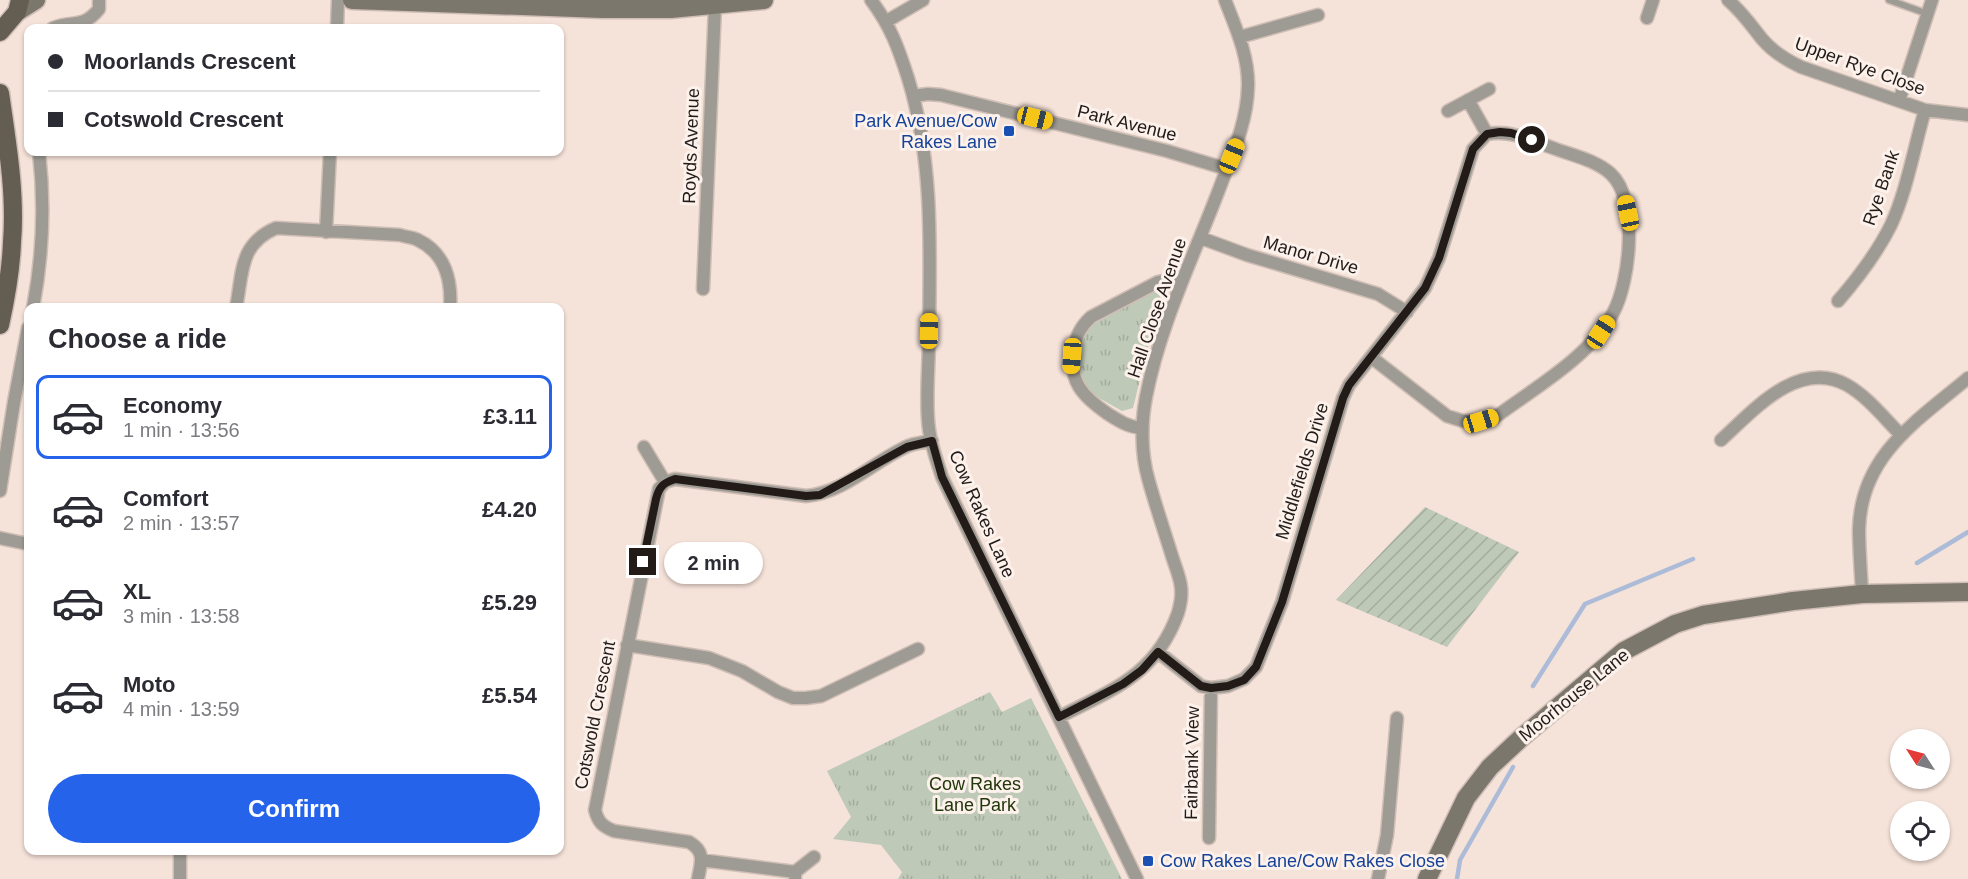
<!DOCTYPE html>
<html lang="en">
<head>
<meta charset="utf-8">
<style>
  :root { --surface:#fff; --page:#f7f7f7; --text:#2b2b33; --muted:#7c7c81; --line:#e1e1e2; --accent:#2563eb }
  body { margin:0; font-family:Helvetica,sans-serif; background:var(--page); color:var(--text); height:100vh; display:flex; flex-direction:column; font-size:22px; white-space:nowrap }
  * { box-sizing:border-box; margin:0 }
  p { font-size:20px; color:var(--muted) }
  .icon { flex:none; width:33px; height:33px; fill:none; stroke:currentColor; stroke-width:2; stroke-linecap:round; stroke-linejoin:round }
  .map { position:relative; flex:1; overflow:hidden }
  .sheet { position:absolute; left:24px; top:303px; width:540px; height:552px; display:flex; flex-direction:column; background:var(--surface); border-radius:12px; box-shadow:0 2px 4px #0004 }
  .sheet>* { flex:none }
  .guide { position:absolute; left:24px; top:24px; width:540px; height:132px; border-radius:12px; box-shadow:0 2px 4px #0004; display:grid; align-content:center; height:132px; padding:0 24px; background:var(--surface) }
  .needle { width:39px; rotate:306deg }
  .controls { position:absolute; left:1890px; top:729px; display:grid; gap:12px }
  .controls a { display:grid; place-items:center; width:60px; height:60px; border-radius:50%; background:var(--surface); box-shadow:0 2px 4px #0004; font-size:30px }
  .end { position:absolute; width:27px; height:27px; margin:-14px; border:8px solid #221b18; background:#fff; box-shadow:0 0 0 3px #fff }
  .from { border-radius:50% }
  .bubble { position:absolute; height:42px; border-radius:21px; background:var(--surface); box-shadow:0 2px 4px #0004; font-size:20px; font-weight:700; line-height:42px; text-align:center }
  .car { position:absolute; width:18px; height:36px; margin:-18px -9px; border-radius:8px; box-shadow:0 0 4px 2px #0007; background:linear-gradient(#f5c518 24%,#345 0 40%,#f5c518 0 76%,#345 0 86%,#f5c518 0) }
  .guide b { display:flex; align-items:center; gap:21px; height:57px; font-size:22px }
  .guide b+b { border-top:2px solid var(--line) }
  .guide i { width:15px; height:15px; background:var(--text) }
  ul { padding:0; list-style:none }
  li { display:flex; align-items:center; gap:18px; height:84px; margin:0 12px 9px; padding:0 12px; border:3px solid transparent; border-radius:12px }
  li div { flex:1 }
  li b { display:block; font-size:22px }
  li em { font-style:normal; font-weight:700 }
  li.current { border-color:var(--accent) }
  li>.icon { width:54px; height:54px; stroke-width:1.5 }
  h2 { padding:0 24px; font-size:27px; line-height:72px }
  .primary-button { display:flex; gap:12px; margin-top:auto; padding:12px 24px }
  .primary-button a { flex:1; height:69px; border-radius:36px; background:var(--accent); color:#fff; font-size:24px; font-weight:700; line-height:69px; text-align:center }
  .map>svg:first-child { display:block }
</style>
</head>
<body>
<div class="map">
<svg width="1968" height="879" viewBox="0 0 1968 879">
  <defs>
    <pattern id="grass-tufts" width="24" height="20" patternUnits="userSpaceOnUse" patternTransform="scale(1.5)"><rect width="24" height="20" fill="#bfc9b7"/><path d="M3 7l-1-3M5 7V3M7 7l1-3M15 17l-1-3M17 17v-4M19 17l1-3" fill="none" stroke="#a4ac9d"/></pattern>
    <pattern id="garden-furrows" width="10" height="10" patternUnits="userSpaceOnUse" patternTransform="scale(1.5)"><rect width="10" height="10" fill="#bfc9b7"/><path d="M-1 1l2-2M0 10L10 0M9 11l2-2" fill="none" stroke="#a4ac9d"/></pattern>
  </defs>
  <rect width="100%" height="100%" fill="#f5e2d8"/>
  <!-- grass -->
  <path fill="url(#grass-tufts)" d="M1163,286L1133,408L1122,411L1099,398L1087,388L1080,377L1077,366L1082,337L1094,324Z
    M990,692L1002,712L1031,698L1122,879H898L902,872L881,845L833,839L851,817L827,771Z"/>
  <!-- garden -->
  <path fill="url(#garden-furrows)" d="M1425,507L1519,552L1447,647L1336,600Z"/>
  <g fill="none" stroke-linecap="round" stroke-linejoin="round">
    <!-- stream -->
    <path stroke="#acbbd7" stroke-width="4.5" d="M1917,563L1968,532
      M1533,686L1585,604L1693,559
      M1457,879L1460,860L1513,767"/>
    <defs>
      <path id="lane" d="M1889,0L1928,14"/>
      <path id="street" d="M871,0C891,27 898,47 908,78C934,163 930,249 929,337C929,364 926,392 928,419C929,439 936,458 942,477L1137,879
        M1728,0C1742,12 1751,25 1762,39C1773,52 1786,60 1801,67L1925,110L1968,115
        M1647,18L1653,0
        M887,21L923,0
        M53,28C73,20 83,29 99,9V0
        M337,28L338,0
        M1240,37L1318,15
        M913,96L928,94L941,95L1167,151L1227,169
        M1899,101L1932,0
        M1448,111L1489,89
        M326,232L330,152
        M1201,238L1247,255L1378,294L1407,312
        M703,289L715,6
        M1838,301C1858,278 1877,253 1891,225C1907,190 1914,148 1925,110
        M33,308C43,255 45,204 39,152
        M236,308C243,272 239,244 276,228L400,235C405,237 413,237 418,240C445,253 452,280 450,308
        M1371,357L1447,416L1463,421H1481L1494,418C1533,389 1591,356 1613,313C1630,282 1639,200 1611,174C1596,160 1571,155 1553,148C1531,140 1511,130 1487,134
        M1142,428C1128,427 1119,421 1108,414C1082,396 1068,381 1074,349C1076,335 1081,326 1091,317L1158,282L1171,279L1182,281
        M1721,440C1753,411 1798,358 1847,385C1868,397 1884,418 1901,435
        M644,447L665,482
        M0,491L14,402L28,328
        M0,538L28,544
        M1862,594C1861,572 1859,550 1859,529C1861,455 1917,421 1968,378
        M627,645L709,658L742,671L778,692L793,698H806L821,696L918,649
        M1158,652L1201,686L1211,688L1228,686L1244,679L1256,667L1282,602L1343,398L1349,385L1425,288L1439,258L1473,149L1487,134L1468,100
        M1059,717C1112,690 1156,675 1178,613C1180,606 1182,594 1181,587C1180,577 1175,566 1172,556C1164,530 1155,504 1148,478C1141,453 1141,422 1146,397C1160,324 1194,256 1220,187C1232,155 1247,123 1248,87C1249,57 1236,28 1225,0
        M1209,838L1211,688
        M180,850V879
        M701,860L795,872
        M795,878V872L814,857
        M698,879C701,862 706,852 689,842L614,831C602,826 598,822 595,810L659,489L665,482L675,479L806,496C844,493 874,461 908,446C916,443 924,442 932,441
        M1378,879L1387,835L1397,718"/>
      <path id="secondary" d="M352,0L602,9H671L764,0
        M17,12L36,0
        M1427,879L1466,798L1490,767L1521,738L1624,651L1675,624L1703,615L1793,601L1862,594L1968,592"/>
      <path id="primary" d="M0,32L17,12L20,0
        M0,93C7,142 16,193 12,242C11,270 6,298 0,325"/>
    </defs>
    <!-- lane casing -->
    <use href="#lane" stroke="#cfbeb5" stroke-width="9"/>
    <!-- street casing -->
    <use href="#street" stroke="#cfbeb5" stroke-width="15"/>
    <!-- secondary casing -->
    <use href="#secondary" stroke="#cfbeb5" stroke-width="21"/>
    <!-- primary casing -->
    <use href="#primary" stroke="#cfbeb5" stroke-width="21"/>
    <!-- lane -->
    <use href="#lane" stroke="#9e9b94" stroke-width="6"/>
    <!-- street -->
    <use href="#street" stroke="#9e9b94" stroke-width="12"/>
    <!-- secondary -->
    <use href="#secondary" stroke="#7c776d" stroke-width="18"/>
    <!-- primary -->
    <use href="#primary" stroke="#635e51" stroke-width="18"/>
  </g>
  <g fill="none" stroke-linecap="round" stroke-linejoin="round">
    <!-- route -->
    <path stroke="#221b18" stroke-width="8" d="M643,562L656,499C659,487 663,483 675,479L806,496L820,495L907,447L932,441L942,477L1059,717L1123,684L1142,670L1158,652L1201,686L1211,688L1228,686L1244,680L1256,667L1282,602L1343,398L1349,385L1425,288L1439,258L1473,149L1487,134L1500,132L1511,133L1532,140"/>
  </g>
  <!-- markers -->
  <g fill="#1a4fb4" stroke="#fcf1eb" stroke-width="2">
    <rect x="1003" y="125" width="12" height="12" rx="3"/>
    <rect x="1142" y="855" width="12" height="12" rx="3"/>
  </g>
  <g text-anchor="middle" stroke-width="6" stroke-linejoin="round" paint-order="stroke">
    <!-- street labels -->
    <g font-size="18" fill="#221b18" stroke="#fcf1eb">
      <text transform="translate(1860 66) rotate(20)" y="6">Upper Rye Close</text>
      <text transform="translate(1127 123) rotate(14)" y="6">Park Avenue</text>
      <text transform="translate(691 146) rotate(-88)" y="6">Royds Avenue</text>
      <text transform="translate(1881 188) rotate(-71)" y="6">Rye Bank</text>
      <text transform="translate(1311 255) rotate(16)" y="6">Manor Drive</text>
      <text transform="translate(1157 308) rotate(-71)" y="6">Hall Close Avenue</text>
      <text transform="translate(1302 471) rotate(-73)" y="6">Middlefields Drive</text>
      <text transform="translate(982 514) rotate(66)" y="6">Cow Rakes Lane</text>
      <text transform="translate(1574 695) rotate(-39)" y="6">Moorhouse Lane</text>
      <text transform="translate(595 715) rotate(-79)" y="6">Cotswold Crescent</text>
      <text transform="translate(1192 763) rotate(-89)" y="6">Fairbank View</text>
    </g>
    <!-- transit labels -->
    <g font-size="18" fill="#164399" stroke="#fcf1eb" text-anchor="end">
      <text x="997" y="127">Park Avenue/Cow<tspan x="997" dy="21">Rakes Lane</tspan></text>
      <text x="1160" y="867" text-anchor="start">Cow Rakes Lane/Cow Rakes Close</text>
    </g>
    <!-- park labels -->
    <g font-size="18" fill="#22370b" stroke="#fcf1eb">
      <text x="975" y="790">Cow Rakes<tspan x="975" dy="21">Lane Park</tspan></text>
    </g>
  </g>
</svg>
<div class="controls">
<a><svg class="needle" viewBox="-14 -14 28 28"><path d="M0-13l5 13h-10z" fill="#e53935"/><path d="M0 13l5-13h-10z" fill="#7c7c81"/></svg></a>
<a><svg class="icon" aria-label="locate" viewBox="0 0 24 24"><circle cx="12" cy="12" r="6"/><path d="M12 2v4M12 18v4M2 12h4M18 12h4"/></svg></a>
</div>
<i class="end from" style="left:1532px;top:140px"></i>
<i class="end" style="left:643px;top:562px"></i>
<div class="bubble" style="left:664px;top:542px;width:99px">2 min</div>
<i class="car" style="left:1035px;top:118px;rotate:104deg"></i>
<i class="car" style="left:1232px;top:156px;rotate:22deg"></i>
<i class="car" style="left:1628px;top:213px;rotate:348deg"></i>
<i class="car" style="left:929px;top:331px;rotate:1deg"></i>
<i class="car" style="left:1601px;top:332px;rotate:33deg"></i>
<i class="car" style="left:1072px;top:356px;rotate:184deg"></i>
<i class="car" style="left:1481px;top:421px;rotate:73deg"></i>
<div class="guide">
<b><i class="from"></i>Moorlands Crescent</b>
<b><i></i>Cotswold Crescent</b>
</div>
<section class="sheet">
<h2>Choose a ride</h2>
<ul>
<li class="current"><svg class="icon" aria-label="car" viewBox="0 0 24 24"><path d="M5 17H2v-5l4-1 3-4h7l3 4 3 1v5h-3M9 17h6M6 11h13"/><circle cx="7" cy="17" r="2"/><circle cx="17" cy="17" r="2"/></svg><div><b>Economy</b><p>1 min · 13:56</p></div><em>£3.11</em></li>
<li><svg class="icon" aria-label="car" viewBox="0 0 24 24"><path d="M5 17H2v-5l4-1 3-4h7l3 4 3 1v5h-3M9 17h6M6 11h13"/><circle cx="7" cy="17" r="2"/><circle cx="17" cy="17" r="2"/></svg><div><b>Comfort</b><p>2 min · 13:57</p></div><em>£4.20</em></li>
<li><svg class="icon" aria-label="car" viewBox="0 0 24 24"><path d="M5 17H2v-5l4-1 3-4h7l3 4 3 1v5h-3M9 17h6M6 11h13"/><circle cx="7" cy="17" r="2"/><circle cx="17" cy="17" r="2"/></svg><div><b>XL</b><p>3 min · 13:58</p></div><em>£5.29</em></li>
<li><svg class="icon" aria-label="car" viewBox="0 0 24 24"><path d="M5 17H2v-5l4-1 3-4h7l3 4 3 1v5h-3M9 17h6M6 11h13"/><circle cx="7" cy="17" r="2"/><circle cx="17" cy="17" r="2"/></svg><div><b>Moto</b><p>4 min · 13:59</p></div><em>£5.54</em></li>
</ul>
<div class="primary-button"><a>Confirm</a></div>
</section>
</div>
</body>
</html>
